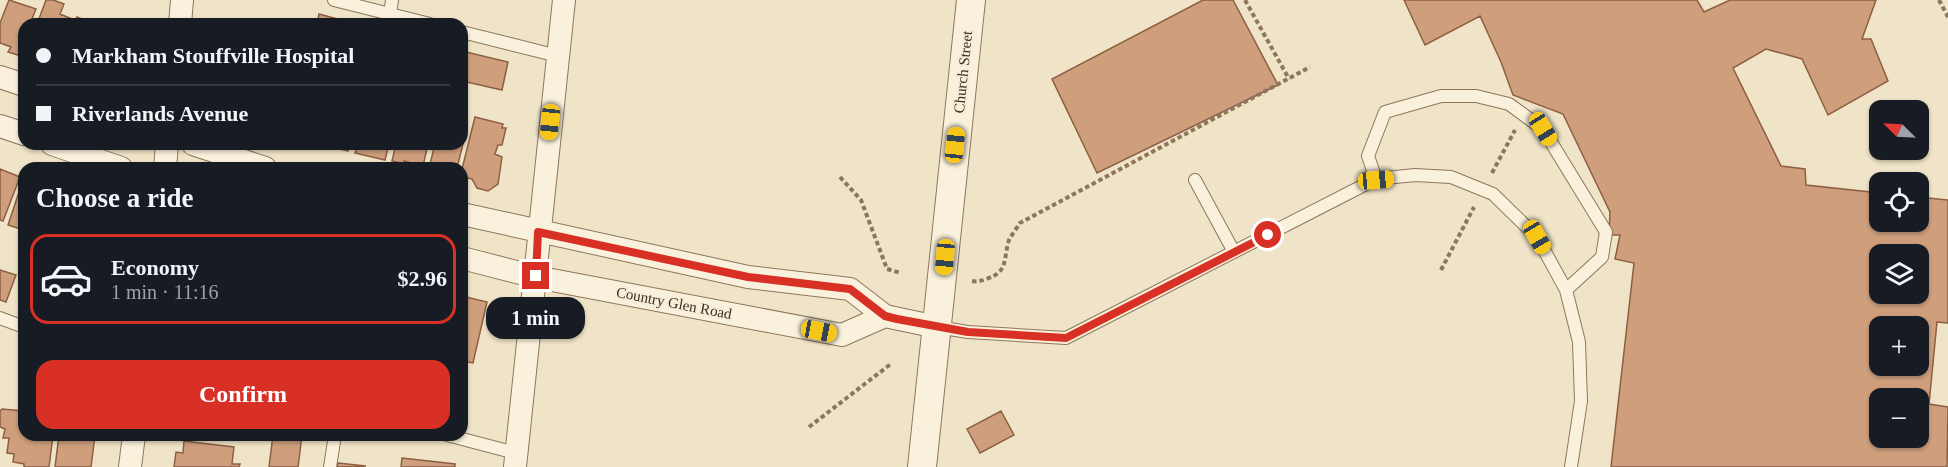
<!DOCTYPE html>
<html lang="en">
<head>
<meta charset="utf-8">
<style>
  :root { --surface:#171b24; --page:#20242c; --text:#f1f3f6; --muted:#9ea1a6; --line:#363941; --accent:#d93025 }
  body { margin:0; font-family:Georgia,serif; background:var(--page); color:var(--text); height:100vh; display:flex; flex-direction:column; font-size:22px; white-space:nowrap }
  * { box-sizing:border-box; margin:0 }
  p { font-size:20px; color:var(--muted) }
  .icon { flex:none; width:33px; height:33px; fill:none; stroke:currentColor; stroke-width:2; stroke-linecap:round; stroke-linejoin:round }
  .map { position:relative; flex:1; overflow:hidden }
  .panel { position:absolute; left:18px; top:162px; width:450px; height:279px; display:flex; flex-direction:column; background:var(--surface); border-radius:18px; box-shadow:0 2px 4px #0004 }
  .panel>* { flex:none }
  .top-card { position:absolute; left:18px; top:18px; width:450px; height:132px; border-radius:18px; box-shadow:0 2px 4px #0004; display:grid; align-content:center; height:132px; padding:0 18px; background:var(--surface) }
  .needle { width:39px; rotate:294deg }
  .tools { position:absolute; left:1869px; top:100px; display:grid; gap:12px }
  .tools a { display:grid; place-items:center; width:60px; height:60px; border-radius:12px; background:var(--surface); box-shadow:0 2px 4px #0004; font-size:30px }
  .end { position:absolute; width:27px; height:27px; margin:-14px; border:8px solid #d93025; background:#fff; box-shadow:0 0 0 3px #fff }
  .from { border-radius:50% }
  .bubble { position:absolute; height:42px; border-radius:18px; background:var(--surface); box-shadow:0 2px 4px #0004; font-size:20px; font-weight:800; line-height:42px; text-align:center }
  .car { position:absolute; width:18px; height:36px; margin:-18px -9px; border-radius:8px; box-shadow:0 0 4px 2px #0007; background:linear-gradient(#f5c518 24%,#345 0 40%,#f5c518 0 76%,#345 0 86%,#f5c518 0) }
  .top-card b { display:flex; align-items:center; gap:21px; height:57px; font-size:22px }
  .top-card b+b { border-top:2px solid var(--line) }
  .top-card i { width:15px; height:15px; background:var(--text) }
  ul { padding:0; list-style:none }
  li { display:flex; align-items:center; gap:18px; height:90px; margin:0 12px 9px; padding:0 6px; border:3px solid transparent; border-radius:18px }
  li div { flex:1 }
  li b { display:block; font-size:22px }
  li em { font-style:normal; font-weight:800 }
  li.on { border-color:var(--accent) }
  li>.icon { width:54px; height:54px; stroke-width:1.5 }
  h2 { padding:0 18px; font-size:27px; line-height:72px }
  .action { display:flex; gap:12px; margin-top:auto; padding:12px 18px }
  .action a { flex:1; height:69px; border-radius:18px; background:var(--accent); color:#fff; font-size:24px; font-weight:800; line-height:69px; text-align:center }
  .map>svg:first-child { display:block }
</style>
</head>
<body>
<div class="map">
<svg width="1948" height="467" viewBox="0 0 1948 467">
  <rect width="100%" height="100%" fill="#f0e4c8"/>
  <!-- building -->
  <path fill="#cf9f7d" stroke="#8d5f41" stroke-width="1.5" fill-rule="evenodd" d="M9,0L36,9L30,24H24V39L18,55L8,52L11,47L0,43V23Z
    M46,0H53L64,4L60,14L72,19L70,24H37Z
    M1203,0H1233L1278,85L1097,173L1052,79Z
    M1404,0H1697L1704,12L1730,0H1876L1862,39H1871L1888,81L1828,115L1802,59L1766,49L1733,68L1781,166L1805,169L1806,185L1880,193V222H1918V197L1948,200V323L1937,322L1929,404L1948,407L1947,467H1611L1634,263L1615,259L1620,235H1609L1610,212L1563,114L1513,95L1501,62L1480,16L1425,45ZM1880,255H1918V294H1880ZM1880,327H1918V366H1880ZM1880,399H1918V438H1880Z
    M319,14L356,24H317Z
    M77,17L90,22L91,24H74Z
    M462,51L508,62L502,90L462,81Z
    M475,117L503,124L502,128H506L502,145H498L495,154L502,157L498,184L488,191L477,188L472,179L462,177V169Z
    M462,131L466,132L457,168H429L435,144H462Z
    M321,144H349L348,151Z
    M358,144H389L385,160L355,153Z
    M396,144H428L423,166L404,161V164L392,161Z
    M0,169L20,177L3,221L0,220Z
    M22,183L24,184V230L8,225Z
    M0,270L16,275L6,302L0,300Z
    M462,296L487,302L473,363L462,361Z
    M2,409L24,411V435H53L49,467H24V464L13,462L14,454L7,453L9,438H3L5,429L0,427V411Z
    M1001,411L1014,435L980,453L967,429Z
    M59,435H95L91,467H55Z
    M179,435H226V440Z
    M273,435H302L298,467H269Z
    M184,441L234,447L232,464H240L239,467H174L176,452L183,453Z
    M402,458L455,464V467H401Z
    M338,463L366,466L337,467Z"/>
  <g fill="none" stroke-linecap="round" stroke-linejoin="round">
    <defs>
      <path id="service" d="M334,0L430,24
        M390,14L392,0
        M462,32L558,56
        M1376,179L1368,156L1385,112L1441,96H1476L1509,104L1543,129L1606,232L1602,257L1566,290
        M1195,180L1234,252
        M0,318L24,327
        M937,327L968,332L1066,338L1376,179L1415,175L1451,177L1493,194L1537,237L1566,290L1579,342L1581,401L1571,467
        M447,435L516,453
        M330,467L335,435"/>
      <path id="minor" d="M180,24L182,0
        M0,77L24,85
        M0,126L24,134
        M52,144L121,168
        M193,144L265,168
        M165,168L167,144
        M462,214L748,277L850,289L885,316L937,327
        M462,258L536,277L842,335L885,316
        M130,467L134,435
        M515,467L564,0"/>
      <path id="tertiary" d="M922,467L971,0"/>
    </defs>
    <!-- service casing -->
    <use href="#service" stroke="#8d765c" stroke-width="14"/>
    <!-- minor casing -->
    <use href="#minor" stroke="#8d765c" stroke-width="24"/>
    <!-- tertiary casing -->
    <use href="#tertiary" stroke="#8d765c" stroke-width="30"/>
    <!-- path -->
    <path stroke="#8d765c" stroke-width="4" stroke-dasharray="4.5 3" stroke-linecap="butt" d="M1245,0L1289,79
      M1939,0L1948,17
      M1492,173L1515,130
      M840,177L861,200L887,269L901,273
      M1441,270L1474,207
      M972,281C978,282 980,281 986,279C1009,272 1003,259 1009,240C1012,234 1017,228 1020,223L1310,67
      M809,427L892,363"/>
    <!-- service -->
    <use href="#service" stroke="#faf1dc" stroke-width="12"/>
    <!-- minor -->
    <use href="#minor" stroke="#faf1dc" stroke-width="22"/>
    <!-- tertiary -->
    <use href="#tertiary" stroke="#faf1dc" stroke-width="28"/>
  </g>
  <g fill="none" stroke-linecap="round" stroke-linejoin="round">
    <!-- route -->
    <path stroke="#d93025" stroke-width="8" d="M536,276L538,232L748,277L850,289L885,316L897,319L968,332L1066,338L1268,235"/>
  </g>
  <g text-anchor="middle" stroke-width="5" stroke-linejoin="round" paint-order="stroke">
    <!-- street labels -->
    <g font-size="15" fill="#3d2e20" stroke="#f7eed8">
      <text transform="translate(963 72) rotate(-84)" y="5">Church Street</text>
      <text transform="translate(674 303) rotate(11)" y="5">Country Glen Road</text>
    </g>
  </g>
</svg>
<div class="tools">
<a><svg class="needle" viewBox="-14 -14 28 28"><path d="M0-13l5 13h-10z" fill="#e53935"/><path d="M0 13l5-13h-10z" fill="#9ea1a6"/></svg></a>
<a><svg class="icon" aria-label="locate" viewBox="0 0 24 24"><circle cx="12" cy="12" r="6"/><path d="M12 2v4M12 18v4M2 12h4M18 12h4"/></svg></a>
<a><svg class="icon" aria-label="layers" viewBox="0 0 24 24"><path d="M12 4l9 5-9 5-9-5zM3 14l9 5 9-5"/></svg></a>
<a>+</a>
<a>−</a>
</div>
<i class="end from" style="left:1268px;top:235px"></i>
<i class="end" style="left:536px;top:276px"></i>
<div class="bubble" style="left:486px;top:297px;width:99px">1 min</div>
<i class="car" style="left:550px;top:122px;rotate:186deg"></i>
<i class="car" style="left:1543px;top:129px;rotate:148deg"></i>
<i class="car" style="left:955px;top:145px;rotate:6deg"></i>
<i class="car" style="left:1376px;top:180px;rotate:85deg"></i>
<i class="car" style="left:1537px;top:237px;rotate:150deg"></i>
<i class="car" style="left:945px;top:257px;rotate:185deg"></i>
<i class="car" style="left:819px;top:331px;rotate:101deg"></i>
<div class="top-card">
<b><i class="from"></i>Markham Stouffville Hospital</b>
<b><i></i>Riverlands Avenue</b>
</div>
<section class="panel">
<h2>Choose a ride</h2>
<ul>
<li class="on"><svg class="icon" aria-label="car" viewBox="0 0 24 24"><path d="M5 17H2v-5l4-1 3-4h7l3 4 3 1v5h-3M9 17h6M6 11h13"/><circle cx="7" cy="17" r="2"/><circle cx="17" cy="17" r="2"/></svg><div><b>Economy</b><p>1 min · 11:16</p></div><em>$2.96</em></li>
</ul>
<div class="action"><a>Confirm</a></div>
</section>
</div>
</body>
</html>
